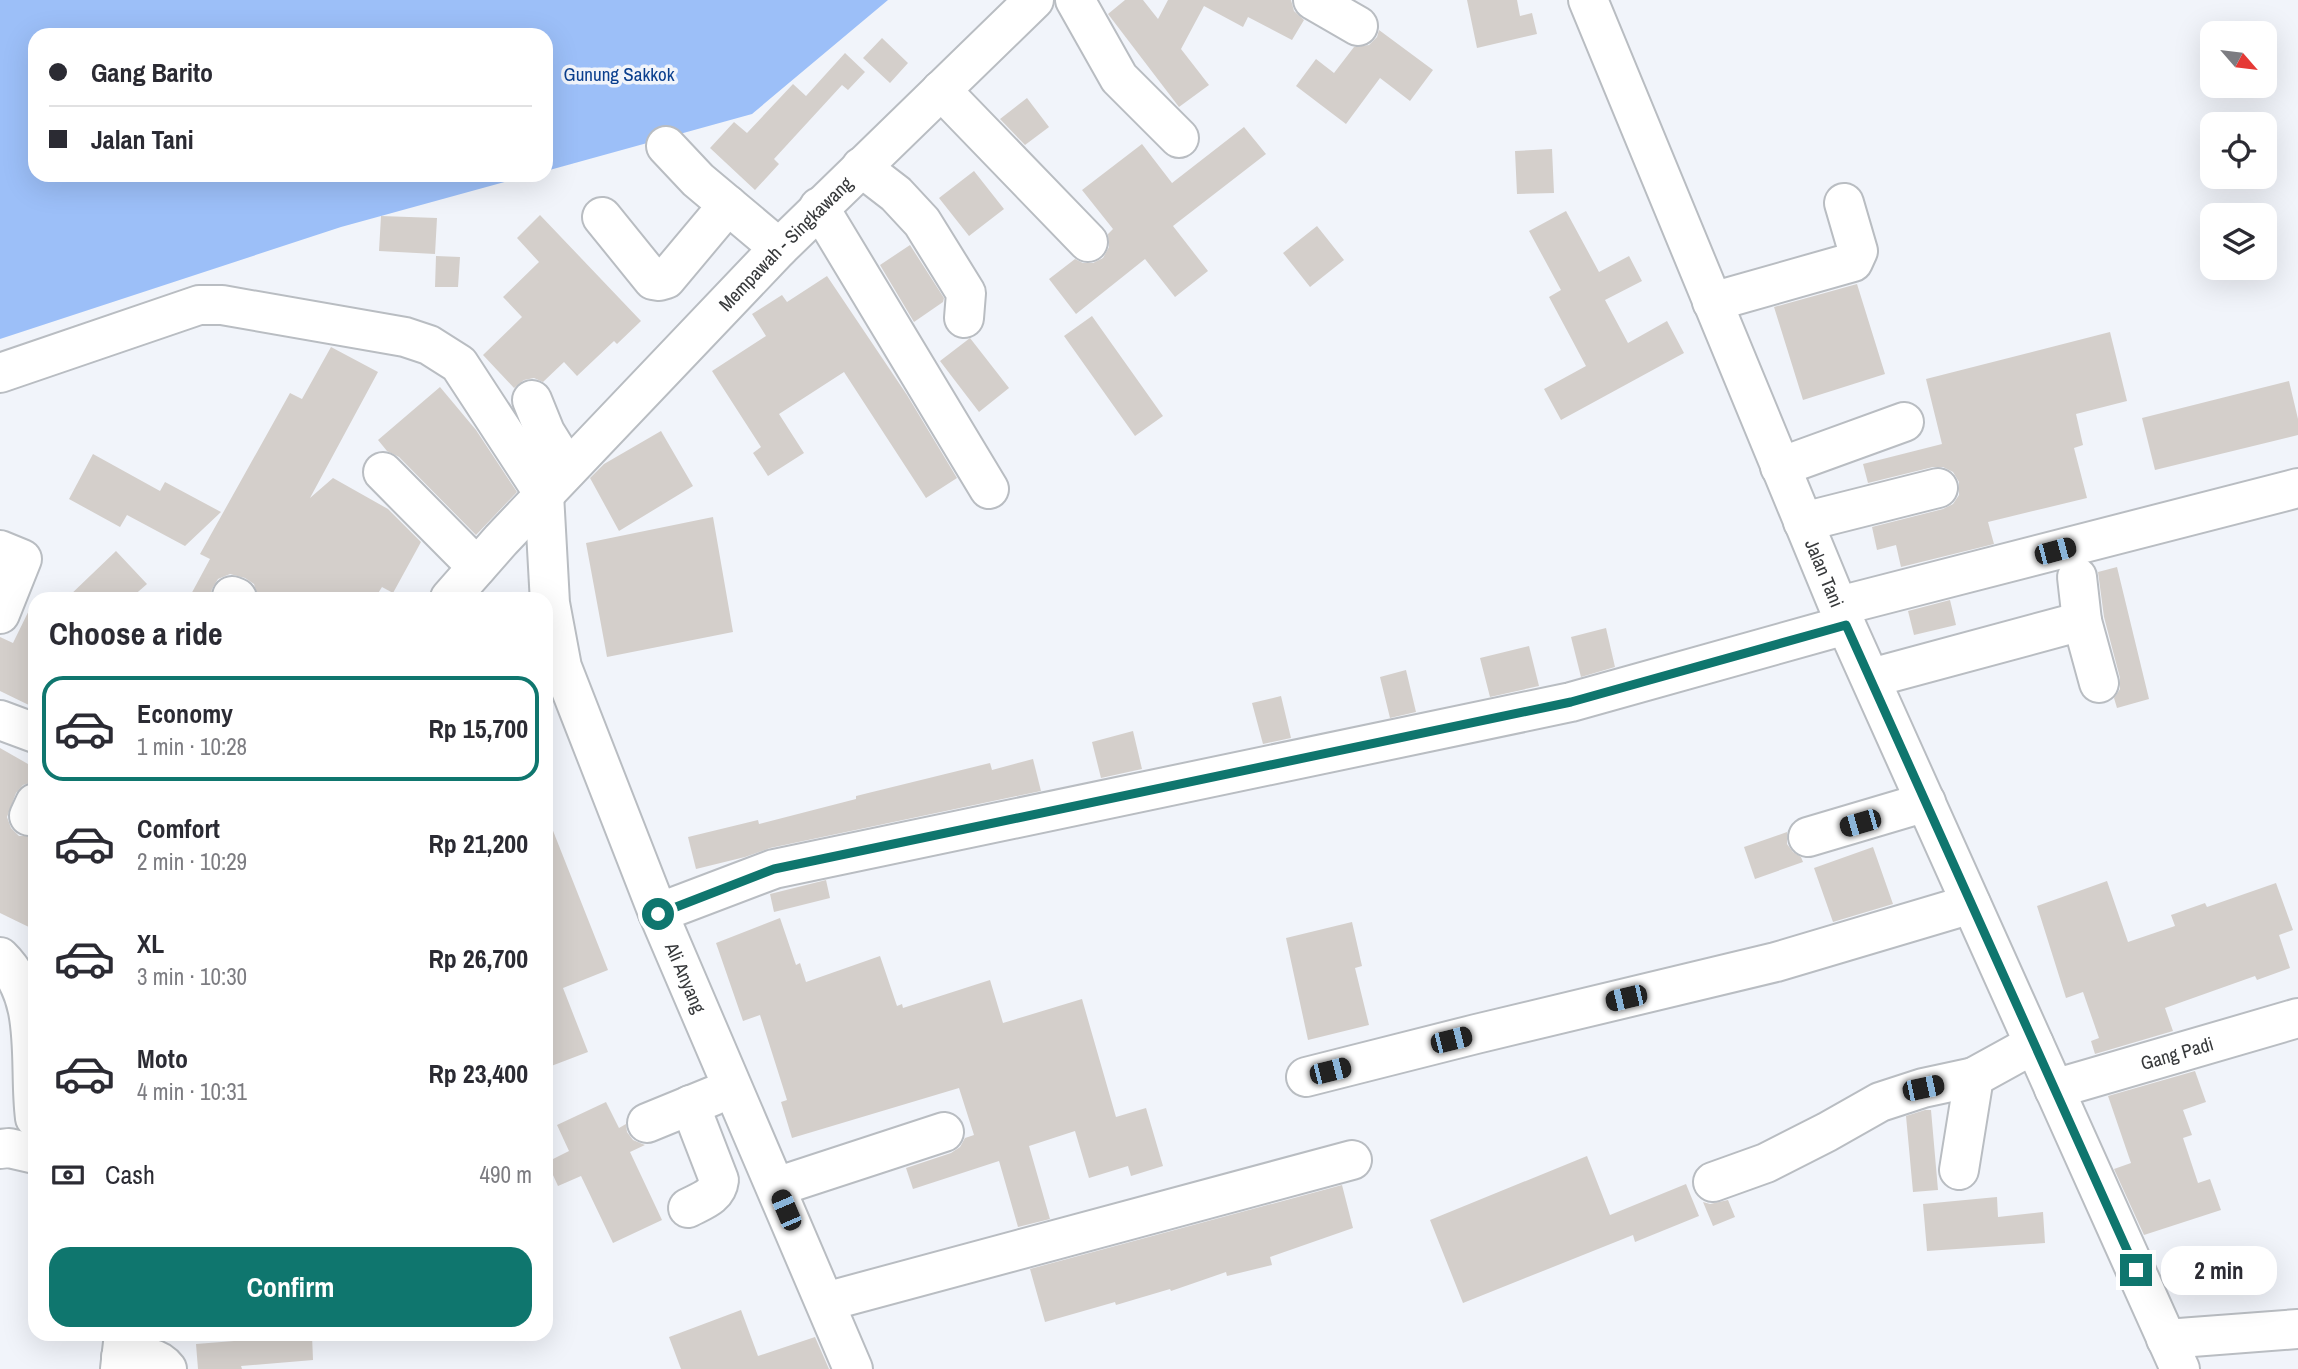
<!DOCTYPE html>
<html lang="en">
<head>
<meta charset="utf-8">
<style>
  :root { --surface:#fff; --page:#f7f7f7; --text:#2b2b33; --muted:#7c7c81; --line:#e1e1e2; --accent:#0f766e }
  body { margin:0; font-family:"Archivo Narrow",sans-serif; background:var(--page); color:var(--text); height:100vh; display:flex; flex-direction:column; font-size:26px; white-space:nowrap }
  * { box-sizing:border-box; margin:0 }
  p { font-size:23px; color:var(--muted) }
  .icon { flex:none; width:38px; height:38px; fill:none; stroke:currentColor; stroke-width:2; stroke-linecap:round; stroke-linejoin:round }
  .map { position:relative; flex:1; overflow:hidden }
  .panel { position:absolute; left:28px; top:592px; width:525px; height:749px; display:flex; flex-direction:column; background:var(--surface); border-radius:21px; box-shadow:0 7px 28px #0002 }
  .panel>* { flex:none }
  .guide { position:absolute; left:28px; top:28px; width:525px; height:154px; border-radius:21px; box-shadow:0 7px 28px #0002; display:grid; align-content:center; height:154px; padding:0 21px; background:var(--surface) }
  .needle { width:46px; rotate:118deg }
  .buttons { position:absolute; left:2200px; top:21px; display:grid; gap:14px }
  .buttons a { display:grid; place-items:center; width:77px; height:77px; border-radius:14px; background:var(--surface); box-shadow:0 7px 28px #0002; font-size:35px }
  .end { position:absolute; width:32px; height:32px; margin:-16px; border:9px solid #0f766e; background:#fff; box-shadow:0 0 0 4px #fff }
  .from { border-radius:50% }
  .bubble { position:absolute; height:49px; border-radius:21px; background:var(--surface); box-shadow:0 7px 28px #0002; font-size:23px; font-weight:700; line-height:49px; text-align:center }
  .car { position:absolute; width:21px; height:42px; margin:-21px -10px; border-radius:9px; box-shadow:0 0 5px 2px #0007; background:linear-gradient(#222 24%,#8ab4d8 0 40%,#222 0 76%,#8ab4d8 0 86%,#222 0) }
  .guide b { display:flex; align-items:center; gap:24px; height:66px; font-size:26px }
  .guide b+b { border-top:2px solid var(--line) }
  .guide i { width:18px; height:18px; background:var(--text) }
  ul { padding:0; list-style:none }
  li { display:flex; align-items:center; gap:21px; height:105px; margin:0 14px 10px; padding:0 7px; border:4px solid transparent; border-radius:21px }
  li div { flex:1 }
  li b { display:block; font-size:26px }
  li em { font-style:normal; font-weight:700 }
  li.selected { border-color:var(--accent) }
  li>.icon { width:63px; height:63px; stroke-width:1.5 }
  h2 { padding:0 21px; font-size:32px; line-height:84px }
  .pay { display:flex; align-items:center; gap:18px; height:77px; padding:0 21px; font-size:26px }
  .pay p { margin-inline-start:auto }
  .action { display:flex; gap:14px; margin-top:auto; padding:14px 21px }
  .action a { flex:1; height:80px; border-radius:21px; background:var(--accent); color:#fff; font-size:28px; font-weight:700; line-height:80px; text-align:center }
  .map>svg:first-child { display:block }
</style>
</head>
<body>
<div class="map">
<svg width="2298" height="1369" viewBox="0 0 2298 1369">
  <rect width="100%" height="100%" fill="#f1f4fa"/>
  <!-- forest -->
  <path fill="#9cbff8" d="M0,0H888L752,114L546,171V35H35V175H530L341,227L0,339Z"/>
  <!-- building -->
  <path fill="#d4cfcb" d="M1125,0H1143L1158,19L1168,0H1291L1294,11L1304,20L1292,40L1248,17L1243,27L1204,6L1181,49L1209,85L1179,107L1108,14Z
    M1467,0H1517L1520,16L1532,13L1537,34L1477,48Z
    M1379,30L1433,70L1410,101L1380,78L1346,124L1296,86L1316,59L1334,73L1354,47L1369,45L1377,37Z
    M882,38L908,63L890,83L863,58Z
    M845,53L865,72L848,90L842,85L774,159L779,164L755,190L710,148L734,122L747,133L793,84L806,96Z
    M1027,98L1049,127L1025,145L1000,119Z
    M1244,127L1266,154L1173,226L1208,271L1175,297L1145,259L1076,314L1049,279L1075,259L1083,263H1093L1103,258L1109,247L1108,234L1113,229L1082,190L1142,144L1172,183Z
    M1552,149L1554,193L1517,194L1515,151Z
    M974,171L1004,209L969,236L939,198Z
    M1566,211L1599,272L1629,256L1642,281L1605,300L1628,343L1667,321L1684,353L1561,420L1544,389L1586,366L1549,297L1561,290L1529,231Z
    M540,215L641,321L617,344L614,341L577,376L564,362L543,382L534,378L524,380L514,388L483,355L522,317L503,297L539,262L517,238Z
    M381,216L437,218L435,254L379,251Z
    M1317,226L1344,260L1310,287L1283,253Z
    M910,245L944,298L943,302L914,322L880,265Z
    M436,256L460,257L458,287H435Z
    M827,276L907,395L957,478L926,498L844,372L779,414L804,453L768,476L753,453L761,447L712,371L766,336L752,314L782,295L787,302Z
    M1857,284L1885,374L1803,400L1774,307Z
    M1092,316L1163,416L1135,436L1064,336Z
    M2110,332L2127,401L2076,414L2083,445L2074,448L2087,498L1988,522L1994,544L1901,567L1896,545L1877,550L1872,527L1943,509L1953,504L1959,495V482L1953,472L1943,467H1933L1868,483L1863,464L1942,444L1926,379Z
    M970,338L1009,388L979,412L940,361Z
    M331,347L378,372L310,498L333,478L388,509L421,542L393,593L382,587L375,598H258L254,584L245,578L230,574L218,579L212,589L210,598H189L210,559L200,554L290,393L302,399Z
    M2289,381L2298,419V435L2155,470L2142,418Z
    M440,387L476,430L517,492L476,535L399,457L387,451L378,440Z
    M661,431L693,486L619,531L590,478L604,464Z
    M93,454L160,491L165,482L221,512L185,546L127,515L120,527L69,499Z
    M713,517L733,632L607,657L586,543Z
    M116,551L147,584L131,598H67Z
    M2117,567L2149,699L2117,708L2114,698L2120,689V678L2104,617L2098,572Z
    M35,598V708L0,691V637L13,643Z
    M1950,600L1956,625L1914,635L1908,611Z
    M1606,628L1615,667L1581,677L1571,637Z
    M1529,646L1539,686L1490,697L1480,658Z
    M1406,670L1416,712L1390,718L1380,677Z
    M1281,696L1291,738L1263,744L1252,703Z
    M1133,731L1142,769L1101,778L1092,742Z
    M0,748L35,768V781L23,785L16,793L7,817L11,828L19,836H35V930L0,913Z
    M1033,759L1041,791L770,848L745,857L696,869L688,837L758,820L759,824L856,799V796L990,763L992,770Z
    M546,813L608,970L563,988L588,1052L546,1068Z
    M1787,832V844L1793,852L1801,857L1803,862L1755,879L1744,847Z
    M1873,847L1893,904L1833,922L1814,868Z
    M826,880L830,898L774,912L770,894Z
    M2107,881L2128,942L2175,926L2171,915L2205,903L2207,907L2276,883L2293,930L2279,935L2290,968L2257,980L2255,976L2165,1008L2173,1031L2095,1054L2091,1041L2099,1038L2083,992L2066,998L2037,906Z
    M780,918L796,965L800,963L806,982L880,956L897,1006L902,1004L903,1008L990,980L1003,1023L1082,999L1116,1117L1146,1108L1163,1166L1131,1176L1128,1166L1089,1178L1075,1131L1029,1146L1050,1219L1018,1227L999,1161L913,1189L906,1168L951,1153L960,1147L965,1138L974,1135L959,1088L792,1138L781,1102L787,1100L760,1015L743,1021L716,943Z
    M1352,922L1362,966L1355,968L1369,1025L1308,1040L1286,938Z
    M2195,1071L2206,1102L2183,1110L2192,1135L2183,1138L2198,1183L2210,1179L2221,1210L2144,1235L2114,1169L2131,1163L2108,1096Z
    M606,1102L619,1128L626,1124L627,1132L633,1140L645,1145L630,1152L662,1220L613,1243L581,1176L558,1186L547,1162L569,1151L557,1125Z
    M1925,1110H1931L1938,1190L1913,1192L1906,1116Z
    M1587,1156L1610,1215L1686,1184L1699,1216L1635,1242L1633,1235L1463,1303L1430,1220Z
    M1342,1185L1353,1228L1270,1257L1272,1265L1227,1276L1226,1272L1171,1291L1170,1289L1116,1305L1115,1302L1045,1322L1030,1269Z
    M1997,1197L1998,1217L2043,1212L2045,1243L1927,1251L1923,1204Z
    M1728,1200L1735,1217L1713,1226L1703,1202L1710,1204Z
    M741,1310L758,1356L815,1337L829,1369H681L669,1337Z
    M312,1335L313,1360L241,1366L242,1369H198L196,1344Z"/>
  <g fill="none" stroke-linecap="round" stroke-linejoin="round">
    <defs>
      <g id="minor">
        <path d="M1075,0L1119,78L1179,138"/>
        <path d="M1313,0L1358,26"/>
        <path d="M941,90L1088,242"/>
        <path d="M666,146L698,180L779,248"/>
        <path d="M861,167L896,194L922,222L966,293L964,318"/>
        <path d="M819,207L989,489"/>
        <path d="M602,217L653,280L659,281L666,279L728,205"/>
        <path d="M1712,302L1853,262L1858,251L1844,203"/>
        <path id="s1" d="M0,373L199,305H222L405,337L429,345L459,364L544,494L550,603L562,667L658,913L853,1369"/>
        <path d="M532,400L545,432L568,469"/>
        <path d="M1780,467L1904,422"/>
        <path d="M383,472L477,567"/>
        <path d="M1803,522L1938,488"/>
        <path d="M0,550L22,559L0,614"/>
        <path d="M2077,577L2082,621"/>
        <path d="M232,596L237,598"/>
        <path d="M1839,606L2298,488"/>
        <path d="M1871,678L2082,621L2099,683"/>
        <path d="M0,720L35,733"/>
        <path d="M29,816L35,803"/>
        <path d="M1808,837L1926,802"/>
        <path d="M658,913L774,869L1571,702L1846,625"/>
        <path d="M0,957C43,999 28,1063 35,1118"/>
        <path d="M1306,1077L1476,1034L1776,962L1971,904"/>
        <path id="s2" d="M2054,1089L2298,1018"/>
        <path d="M647,1123L713,1096"/>
        <path d="M0,1149L9,1148L35,1154"/>
        <path d="M1959,1170L1974,1077L2034,1044"/>
        <path d="M1713,1182L1766,1163L1827,1132L1880,1102L1923,1088L1974,1077"/>
        <path d="M776,1187L944,1132"/>
        <path d="M688,1208C701,1201 717,1197 719,1180L690,1105"/>
        <path d="M825,1302L1352,1160"/>
        <path d="M2166,1339L2298,1329"/>
        <path d="M121,1357C138,1357 156,1354 167,1369"/>
      </g>
      <g id="major">
        <path id="s3" d="M450,598L501,540L779,248L1034,0"/>
        <path d="M120,1369L124,1334"/>
      </g>
      <g id="highway">
        <path id="s4" d="M1588,0L1846,625L2180,1369"/>
      </g>
    </defs>
    <!-- minor casing -->
    <use href="#minor" stroke="#b9bdc2" stroke-width="42"/>
    <!-- major casing -->
    <use href="#major" stroke="#b9bdc2" stroke-width="42"/>
    <!-- highway casing -->
    <use href="#highway" stroke="#b9bdc2" stroke-width="42"/>
    <!-- minor -->
    <use href="#minor" stroke="#fff" stroke-width="38"/>
    <!-- major -->
    <use href="#major" stroke="#fff" stroke-width="38"/>
    <!-- highway -->
    <use href="#highway" stroke="#fff" stroke-width="38"/>
  </g>
  <g fill="none" stroke-linecap="round" stroke-linejoin="round">
    <!-- route -->
    <path stroke="#0f766e" stroke-width="9" d="M658,914L774,869L1571,702L1846,625L2136,1270"/>
  </g>
  <g text-anchor="middle" stroke-width="7" stroke-linejoin="round" paint-order="stroke">
    <!-- park labels -->
    <g font-size="19" fill="#0a3f8e" stroke="#f1f4fa">
      <text x="619" y="81">Gunung Sakkok</text>
    </g>
    <!-- street labels -->
    <g font-size="19" fill="#37393b" stroke="#f1f4fa">
      <text dy="7" stroke="none"><textPath href="#s3" startOffset="488">Mempawah - Singkawang</textPath></text>
      <text dy="7" stroke="none"><textPath href="#s4" startOffset="620">Jalan Tani</textPath></text>
      <text dy="7" stroke="none"><textPath href="#s1" startOffset="1144">Ali Anyang</textPath></text>
      <text dy="7" stroke="none"><textPath href="#s2" startOffset="128">Gang Padi</textPath></text>
    </g>
  </g>
</svg>
<div class="buttons">
<a><svg class="needle" viewBox="-14 -14 28 28"><path d="M0-13l5 13h-10z" fill="#e53935"/><path d="M0 13l5-13h-10z" fill="#7c7c81"/></svg></a>
<a><svg class="icon" aria-label="locate" viewBox="0 0 24 24"><circle cx="12" cy="12" r="6"/><path d="M12 2v4M12 18v4M2 12h4M18 12h4"/></svg></a>
<a><svg class="icon" aria-label="layers" viewBox="0 0 24 24"><path d="M12 4l9 5-9 5-9-5zM3 14l9 5 9-5"/></svg></a>
</div>
<i class="end from" style="left:658px;top:914px"></i>
<i class="end" style="left:2136px;top:1270px"></i>
<div class="bubble" style="left:2161px;top:1246px;width:116px">2 min</div>
<i class="car" style="left:2055px;top:551px;rotate:75deg"></i>
<i class="car" style="left:1860px;top:823px;rotate:254deg"></i>
<i class="car" style="left:1626px;top:998px;rotate:257deg"></i>
<i class="car" style="left:1451px;top:1040px;rotate:76deg"></i>
<i class="car" style="left:1330px;top:1071px;rotate:76deg"></i>
<i class="car" style="left:1923px;top:1088px;rotate:78deg"></i>
<i class="car" style="left:786px;top:1210px;rotate:337deg"></i>
<div class="guide">
<b><i class="from"></i>Gang Barito</b>
<b><i></i>Jalan Tani</b>
</div>
<section class="panel">
<h2>Choose a ride</h2>
<ul>
<li class="selected"><svg class="icon" aria-label="car" viewBox="0 0 24 24"><path d="M5 17H2v-5l4-1 3-4h7l3 4 3 1v5h-3M9 17h6M6 11h13"/><circle cx="7" cy="17" r="2"/><circle cx="17" cy="17" r="2"/></svg><div><b>Economy</b><p>1 min · 10:28</p></div><em>Rp 15,700</em></li>
<li><svg class="icon" aria-label="car" viewBox="0 0 24 24"><path d="M5 17H2v-5l4-1 3-4h7l3 4 3 1v5h-3M9 17h6M6 11h13"/><circle cx="7" cy="17" r="2"/><circle cx="17" cy="17" r="2"/></svg><div><b>Comfort</b><p>2 min · 10:29</p></div><em>Rp 21,200</em></li>
<li><svg class="icon" aria-label="car" viewBox="0 0 24 24"><path d="M5 17H2v-5l4-1 3-4h7l3 4 3 1v5h-3M9 17h6M6 11h13"/><circle cx="7" cy="17" r="2"/><circle cx="17" cy="17" r="2"/></svg><div><b>XL</b><p>3 min · 10:30</p></div><em>Rp 26,700</em></li>
<li><svg class="icon" aria-label="car" viewBox="0 0 24 24"><path d="M5 17H2v-5l4-1 3-4h7l3 4 3 1v5h-3M9 17h6M6 11h13"/><circle cx="7" cy="17" r="2"/><circle cx="17" cy="17" r="2"/></svg><div><b>Moto</b><p>4 min · 10:31</p></div><em>Rp 23,400</em></li>
</ul>
<div class="pay"><svg class="icon" aria-label="cash" viewBox="0 0 24 24"><path d="M3 7h18v10H3z"/><circle cx="12" cy="12" r="2"/></svg>Cash<p>490 m</p></div>
<div class="action"><a>Confirm</a></div>
</section>
</div>
</body>
</html>
